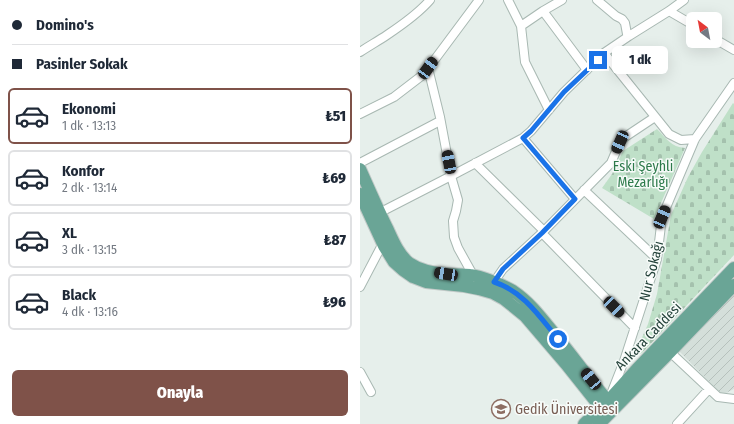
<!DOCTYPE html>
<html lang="tr">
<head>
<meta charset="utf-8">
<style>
  :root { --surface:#fff; --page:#f2f2f3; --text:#1f2937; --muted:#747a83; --line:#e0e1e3; --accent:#7f5249 }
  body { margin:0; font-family:"Fira Sans Condensed",sans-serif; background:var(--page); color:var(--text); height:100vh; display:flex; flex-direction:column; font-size:15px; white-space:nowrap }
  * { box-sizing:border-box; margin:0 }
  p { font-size:13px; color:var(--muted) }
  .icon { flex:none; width:22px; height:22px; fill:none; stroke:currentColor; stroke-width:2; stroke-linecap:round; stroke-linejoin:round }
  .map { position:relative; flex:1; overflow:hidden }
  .sheet { display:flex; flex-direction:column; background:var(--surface); width:360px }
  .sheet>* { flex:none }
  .top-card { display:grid; align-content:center; height:88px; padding:0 12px; background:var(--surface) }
  .needle { width:26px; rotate:328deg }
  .controls { position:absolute; left:326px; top:12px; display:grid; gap:8px }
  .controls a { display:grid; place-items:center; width:36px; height:36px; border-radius:6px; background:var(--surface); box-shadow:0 4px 16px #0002; font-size:20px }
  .end { position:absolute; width:18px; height:18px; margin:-9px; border:5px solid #1a73e8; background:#fff; box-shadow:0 0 0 2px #fff }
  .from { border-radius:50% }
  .bubble { position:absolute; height:28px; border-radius:6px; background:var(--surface); box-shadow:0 4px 16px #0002; font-size:13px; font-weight:800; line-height:28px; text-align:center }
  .car { position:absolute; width:12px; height:24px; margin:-12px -6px; border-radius:5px; box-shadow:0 0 3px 1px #0007; background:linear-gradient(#222 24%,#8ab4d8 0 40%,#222 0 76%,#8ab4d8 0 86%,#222 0) }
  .top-card b { display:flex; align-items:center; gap:14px; height:38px; font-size:15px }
  .top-card b+b { border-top:1px solid var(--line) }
  .top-card i { width:10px; height:10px; background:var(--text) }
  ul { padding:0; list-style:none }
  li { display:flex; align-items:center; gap:12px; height:56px; margin:0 8px 6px; padding:0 4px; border:2px solid var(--line); border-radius:6px }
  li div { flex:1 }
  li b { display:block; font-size:15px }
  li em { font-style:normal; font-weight:800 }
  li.current { border-color:var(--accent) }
  li>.icon { width:36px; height:36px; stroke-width:1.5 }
  .cta { display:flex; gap:8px; margin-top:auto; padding:8px 12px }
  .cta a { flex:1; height:46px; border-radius:6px; background:var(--accent); color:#fff; font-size:16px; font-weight:800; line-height:46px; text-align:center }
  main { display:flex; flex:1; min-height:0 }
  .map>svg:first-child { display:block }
</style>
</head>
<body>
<main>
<section class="sheet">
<div class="top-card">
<b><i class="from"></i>Domino's</b>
<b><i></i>Pasinler Sokak</b>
</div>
<ul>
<li class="current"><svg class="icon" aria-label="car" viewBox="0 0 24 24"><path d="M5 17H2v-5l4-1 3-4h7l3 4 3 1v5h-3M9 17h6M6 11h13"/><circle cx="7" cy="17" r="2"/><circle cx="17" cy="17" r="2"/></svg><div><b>Ekonomi</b><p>1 dk · 13:13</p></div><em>₺51</em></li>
<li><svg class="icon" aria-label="car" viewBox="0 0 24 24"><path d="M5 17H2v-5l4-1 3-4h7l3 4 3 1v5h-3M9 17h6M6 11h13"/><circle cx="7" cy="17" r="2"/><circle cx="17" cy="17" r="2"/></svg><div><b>Konfor</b><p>2 dk · 13:14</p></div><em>₺69</em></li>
<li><svg class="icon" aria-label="car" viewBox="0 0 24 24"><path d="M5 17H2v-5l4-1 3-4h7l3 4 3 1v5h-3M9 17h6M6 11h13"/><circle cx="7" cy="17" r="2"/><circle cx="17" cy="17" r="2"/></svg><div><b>XL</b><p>3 dk · 13:15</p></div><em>₺87</em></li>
<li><svg class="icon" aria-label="car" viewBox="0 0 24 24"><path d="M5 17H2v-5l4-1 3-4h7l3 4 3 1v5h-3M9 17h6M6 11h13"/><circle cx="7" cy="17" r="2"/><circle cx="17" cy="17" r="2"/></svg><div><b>Black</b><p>4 dk · 13:16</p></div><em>₺96</em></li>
</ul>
<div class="cta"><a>Onayla</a></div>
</section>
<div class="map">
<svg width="374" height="424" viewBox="0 0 374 424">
  <defs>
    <pattern id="industrial-furrows" width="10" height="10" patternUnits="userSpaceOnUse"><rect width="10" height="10" fill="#d4dfda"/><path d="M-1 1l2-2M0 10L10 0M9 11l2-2" fill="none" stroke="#b6c1bc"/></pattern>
    <pattern id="cemetery-stones" width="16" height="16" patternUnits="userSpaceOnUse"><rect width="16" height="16" fill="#bfe0c8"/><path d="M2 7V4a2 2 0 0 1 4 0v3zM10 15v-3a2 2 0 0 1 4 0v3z" fill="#a4c1ad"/></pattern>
  </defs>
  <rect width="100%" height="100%" fill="#e6efeb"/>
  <!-- industrial -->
  <path fill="url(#industrial-furrows)" d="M374,294V389L362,395L319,351Z"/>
  <!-- cemetery -->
  <path fill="url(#cemetery-stones)" d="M373,103L374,104V255L282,353L274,356L288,324L297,294L311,215L328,177L342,152Z
    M297,129C306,138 311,147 325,148L294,219L242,188L252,174L263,151Z"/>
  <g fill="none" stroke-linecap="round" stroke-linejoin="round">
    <defs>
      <path id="minor" d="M148,0L161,26L165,62L189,110
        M237,0L256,16L262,19L265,23L267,34L269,36
        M183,11L227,70
        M309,11L333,25
        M161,26L183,11L202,0
        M355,39L374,50
        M0,52C9,46 18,41 27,35C42,25 58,14 70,0
        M244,53L309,134L321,140L335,139
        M68,68L80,117L91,176L98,200L96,211L93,221L94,237L98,248L113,275
        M0,114L34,97L64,74L119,0
        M163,138L215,199
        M0,163L80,121
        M115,163L184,231
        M224,190L297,259
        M19,213L91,176L163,138L171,131L204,92L244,53L269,36L309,11L324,0
        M182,233L275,328
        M134,282L143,269L182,233L251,163L260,142L265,137L295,117
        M0,287L23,243
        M310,352L358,397L374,399
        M0,372L11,392
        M251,394L264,361L297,259L302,217L335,139L374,83
        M317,424L349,389"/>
      <path id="primary" d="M0,169C9,189 18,210 28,230C33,241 39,255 49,263C59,270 74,273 86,274C94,275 102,274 110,275C121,276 143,285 153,291C171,303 183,320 197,337C214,358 230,380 248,401L252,411
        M0,194L24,246L34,262L43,270L53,277L66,282L104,286L119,289L133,293L144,299L165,316L206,364L241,408L252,411
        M224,424L248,401L277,369L374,268
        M239,424L310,352L374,285"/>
    </defs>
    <!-- minor casing -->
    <use href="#minor" stroke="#a8b8b2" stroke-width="10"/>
    <!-- primary casing -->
    <use href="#primary" stroke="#c2cac8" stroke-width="14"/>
    <!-- minor -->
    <use href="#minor" stroke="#fff" stroke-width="8"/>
    <!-- primary -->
    <use href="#primary" stroke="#6aa596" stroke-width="12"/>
  </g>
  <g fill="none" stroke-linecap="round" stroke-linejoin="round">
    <!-- route -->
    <path stroke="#1a73e8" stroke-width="5" d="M198,339C180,317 163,291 134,282L143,269L182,233L215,199L163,138L171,131L204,92L238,60"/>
  </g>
  <!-- icons -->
  <defs>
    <symbol id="school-ring" viewBox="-11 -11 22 22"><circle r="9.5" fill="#f7fbf9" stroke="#8d6e63" stroke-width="1.5"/><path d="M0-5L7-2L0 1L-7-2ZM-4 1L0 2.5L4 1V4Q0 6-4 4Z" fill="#8d6e63"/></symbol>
  </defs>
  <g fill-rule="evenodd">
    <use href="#school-ring" x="130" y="398" width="22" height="22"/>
  </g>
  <g text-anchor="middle" stroke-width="3" stroke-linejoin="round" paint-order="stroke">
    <!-- park labels -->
    <g font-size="14" fill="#2d7a4b" stroke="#f7fbf9">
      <text x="283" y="171">Eski Şeyhli<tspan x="283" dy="16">Mezarlığı</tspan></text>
    </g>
    <!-- street labels -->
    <g font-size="14" fill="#24423a" stroke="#f7fbf9">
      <text transform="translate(291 271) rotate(-76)" y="5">Nur Sokağı</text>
      <text transform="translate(288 336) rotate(-46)" y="5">Ankara Caddesi</text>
    </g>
    <!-- education labels -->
    <g font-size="14" fill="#785e54" stroke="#f7fbf9" text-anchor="start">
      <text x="155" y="414">Gedik Üniversitesi</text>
    </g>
  </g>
</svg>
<div class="controls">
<a><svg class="needle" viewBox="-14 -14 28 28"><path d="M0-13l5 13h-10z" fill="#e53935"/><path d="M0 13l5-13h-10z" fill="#747a83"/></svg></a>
</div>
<i class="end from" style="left:198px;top:339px"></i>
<i class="end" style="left:238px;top:60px"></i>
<div class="bubble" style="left:252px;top:46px;width:56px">1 dk</div>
<i class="car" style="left:68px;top:68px;rotate:36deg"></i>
<i class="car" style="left:260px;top:142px;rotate:204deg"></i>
<i class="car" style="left:89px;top:162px;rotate:349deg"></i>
<i class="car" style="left:302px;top:217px;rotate:23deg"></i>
<i class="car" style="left:86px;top:274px;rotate:279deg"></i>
<i class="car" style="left:254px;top:307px;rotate:135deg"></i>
<i class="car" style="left:231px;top:379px;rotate:321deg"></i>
</div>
</main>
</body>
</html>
